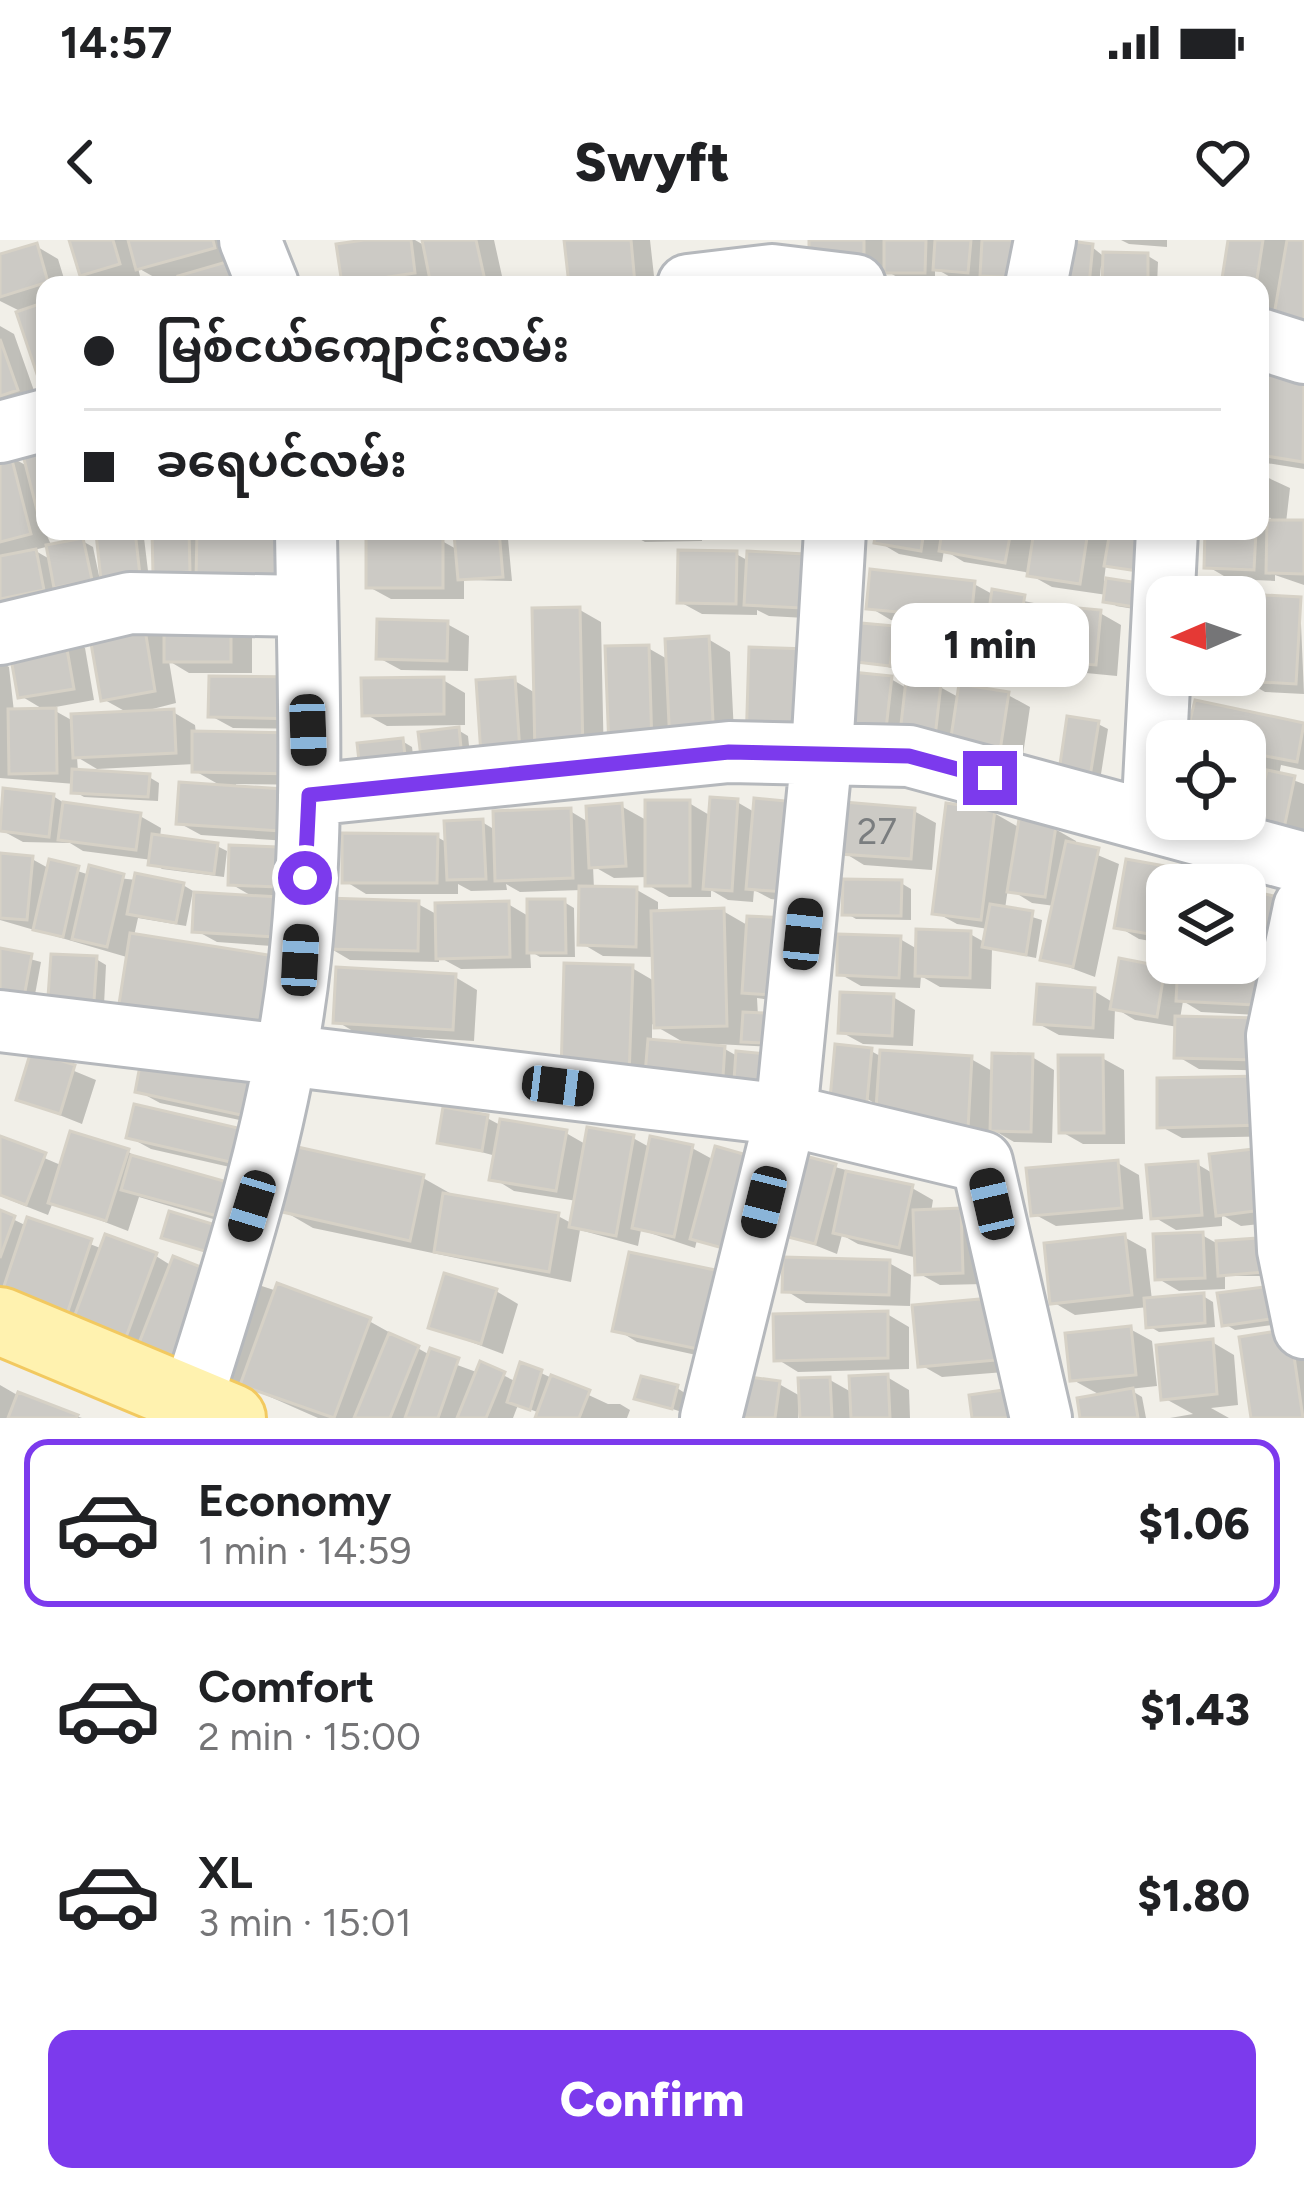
<!DOCTYPE html>
<html lang="en">
<head>
<meta charset="utf-8">
<style>
  :root { --surface:#fff; --page:#f2f2f2; --text:#202124; --muted:#757577; --line:#e0e0e0; --accent:#7c3aed }
  body { margin:0; font-family:Figtree,"Noto Sans Myanmar",sans-serif; background:var(--page); color:var(--text); height:100vh; display:flex; flex-direction:column; font-size:45px; white-space:nowrap }
  * { box-sizing:border-box; margin:0 }
  p { font-size:39px; color:var(--muted) }
  .icon { flex:none; width:66px; height:66px; fill:none; stroke:currentColor; stroke-width:2; stroke-linecap:round; stroke-linejoin:round }
  .map { position:relative; height:1178px; overflow:hidden }
  .sheet { display:flex; flex-direction:column; background:var(--surface); flex:1 }
  .sheet>* { flex:none }
  .top-card { position:absolute; left:36px; top:36px; width:1233px; height:264px; border-radius:24px; box-shadow:0 6px 18px #0003; display:grid; align-content:center; height:264px; padding:0 48px; background:var(--surface) }
  .needle { width:78px; rotate:268deg }
  .tools { position:absolute; left:1146px; top:336px; display:grid; gap:24px }
  .tools a { display:grid; place-items:center; width:120px; height:120px; border-radius:24px; background:var(--surface); box-shadow:0 6px 18px #0003; font-size:60px }
  .end { position:absolute; width:54px; height:54px; margin:-27px; border:15px solid #7c3aed; background:#fff; box-shadow:0 0 0 6px #fff }
  .from { border-radius:50% }
  .bubble { position:absolute; height:84px; border-radius:24px; background:var(--surface); box-shadow:0 6px 18px #0003; font-size:39px; font-weight:800; line-height:84px; text-align:center }
  .car { position:absolute; width:36px; height:72px; margin:-36px -18px; border-radius:15px; box-shadow:0 0 9px 3px #0007; background:linear-gradient(#222 24%,#8ab4d8 0 40%,#222 0 76%,#8ab4d8 0 86%,#222 0) }
  .top-card b { display:flex; align-items:center; gap:42px; height:114px; font-size:45px }
  .top-card b+b { border-top:3px solid var(--line) }
  .top-card i { width:30px; height:30px; background:var(--text) }
  ul { padding:21px 0 0; list-style:none }
  li { display:flex; align-items:center; gap:36px; height:168px; margin:0 24px 18px; padding:0 24px; border:6px solid transparent; border-radius:24px }
  li div { flex:1 }
  li b { display:block; font-size:45px }
  li em { font-style:normal; font-weight:800 }
  li.on { border-color:var(--accent) }
  li>.icon { width:108px; height:108px; stroke-width:1.5 }
  .button { display:flex; gap:24px; margin-top:auto; padding:24px 48px }
  .button a { flex:1; height:138px; border-radius:24px; background:var(--accent); color:#fff; font-size:48px; font-weight:800; line-height:138px; text-align:center }
  .status { display:flex; justify-content:space-between; align-items:center; height:84px; padding:0 60px; background:var(--surface); direction:ltr }
  .status svg { height:33px; fill:currentColor }
  header { display:flex; justify-content:space-between; align-items:center; height:156px; padding:0 48px; background:var(--surface); font-size:54px; font-weight:800 }
  .map>svg:first-child { display:block }
</style>
</head>
<body>
<div class="status"><b>14:57</b><svg viewBox="0 0 49 12"><path d="M0 12V9h3v3zM5 12V6h3v6zM10 12V3h3v9zM15 12V0h3v12zM26 1h20v11H26zM47 4h2v5h-2z"/></svg></div>
<header><svg class="icon" aria-label="back" viewBox="0 0 24 24"><path d="M15 5l-7 7 7 7"/></svg>Swyft<svg class="icon" aria-label="heart" viewBox="0 0 24 24"><path d="M12 20l-8-8c-3-5 5-10 8-4 3-6 11-1 8 4z"/></svg></header>
<div class="map">
<svg width="1304" height="1178" viewBox="0 0 1304 1178">
  <rect width="100%" height="100%" fill="#f1efe8"/>
  <!-- shadow -->
  <path fill="#0003" fill-rule="evenodd" d="M72,0H230L235,20L184,45L181,35L161,41L138,28L140,36L101,45L82,34Z
    M385,0H415L427,7L425,0H494L504,45L344,42Z
    M567,0H650L655,45H572Z
    M812,0H1029L990,34V40L1035,42L957,41L935,28V37H897L885,30V45H833Z
    M1121,0H1167V7L1129,4Z
    M1231,0H1304V87L1260,76V45H1224Z
    M36,6L58,19L66,45H45V142L18,70L0,61V18Z
    M1092,7L1102,15L1148,16L1158,22L1157,45H1105L1106,26H1101L1099,45L1059,44Z
    M0,86L14,94L38,162L0,170Z
    M1260,134L1304,142V229L1260,222Z
    M45,208V291L52,307L71,303L50,291H97L77,298L93,307L101,345L0,371V218L9,216L29,227ZM50,306L53,321L34,310Z
    M1260,234L1290,248L1286,283H1304V345L1275,335V341L1229,339L1207,326L1208,291H1260V285L1270,291L1271,278L1260,277Z
    M155,291H287L177,345L156,332Z
    M484,291L508,299L512,341L464,340V359H391L369,347L442,301L458,310Z
    M524,291H613V296Z
    M625,291H702V301L645,302Z
    M709,291H744V297L714,294Z
    M755,291H838L837,303L796,296L765,298Z
    M879,291H1109L1167,338L1106,324L1104,341L1157,349L1164,374L1116,366L1107,355L1052,347L1025,332L964,322L944,310L942,322L899,314L877,301Z
    M134,292L144,298L149,339L114,344Z
    M736,314L749,321L842,380L769,376L757,370V375L702,374L680,362Z
    M974,344L994,355L1034,363L1030,386L994,378L992,390L891,380L869,367Z
    M1300,360L1304,454L1265,452L1244,440Z
    M580,370L601,382L604,525L507,541L515,441L537,454Z
    M1100,373L1121,385L1117,436L1065,431L1043,419Z
    M230,384L252,397V433H189L169,421L176,463L133,474L173,472L195,485L196,494L320,545L236,544V549L317,603L201,595L179,583L225,548L195,531V524L97,529L77,517L78,532L149,537L159,543L158,561L84,557L74,551L75,544L0,538V421L9,427L14,472L46,471L21,456L63,395L85,408L94,460L50,468L75,482L130,474L103,459L91,388Z
    M447,384L469,396L468,431L401,430L379,418Z
    M894,389L904,395L900,430L859,420Z
    M972,397L989,407L1017,399L1027,405L1024,433L992,427L991,441L931,435L910,423Z
    M708,399L730,412L735,514L633,519L648,408L669,420Z
    M891,439L908,449L940,447L960,458L1008,455L1030,467L1020,535L847,502Z
    M443,440L465,453V485L387,486L365,474Z
    M322,453L321,489L233,488L211,476Z
    M1197,464L1304,486V530L1281,525L1279,535L1304,544V608L1245,579V501H1191Z
    M1098,484L1108,489L1099,547L1061,537Z
    M458,490L468,496L473,544L437,548Z
    M402,501L412,507L417,547L375,552Z
    M53,556L69,566L140,576L161,588L160,598L217,606L227,611L224,637L162,629L152,620L83,611L70,603L23,602L1,590Z
    M737,562L756,573L819,664L771,659L754,650L753,662L728,660L711,650V657H669L648,645V637L614,638L593,626L594,649L637,650L658,662V673L723,671L749,686L807,766L757,758L758,776L792,808L716,804L739,817L783,861L586,845L632,728L656,742L655,717L603,716L581,703L582,650L520,652L506,644L507,650L471,651L458,644V654H366L345,641L437,597L448,603L482,582L497,591L570,571L590,583L621,566L648,581L689,563L711,576ZM652,784L690,806L652,802Z
    M914,571L936,583L932,630L864,625L843,612Z
    M994,573L1020,588L1055,589L1076,601V606L1119,624L1095,737L1044,718L1055,666L1032,663L1008,648L1005,669L1042,680L1036,718L992,709L991,749L940,747L921,736L920,748L861,746L840,734L900,699L919,710L970,694L986,703L988,689L957,684L935,672Z
    M301,611L314,709L217,702L195,690L257,659L231,644Z
    M0,616L32,619L50,629L52,623L90,635L183,645L193,651L186,686L138,678L134,696L154,781L122,762L130,718L0,680Z
    M1128,622L1186,632L1209,645H1167V704L1139,699L1117,686Z
    M901,643L911,649V680L856,679L846,673Z
    M1245,653L1295,671L1283,730L1245,722Z
    M564,662L574,668L575,717H540L530,711L531,728L461,729L439,717V722L350,720L328,707L418,664L438,675L508,664L530,677Z
    M0,711L41,722L34,760L0,754Z
    M96,719L106,725L104,765L52,756Z
    M1256,729L1278,742L1276,776L1201,772L1183,761L1180,779L1278,831L1199,829L1177,816L1178,787L1135,780L1115,768L1114,799L1059,795L1037,783L1094,751L1114,763L1164,730L1180,739Z
    M455,737L477,750L474,801L358,794L336,781Z
    M893,757L915,770L913,806L863,804L841,792Z
    M871,811L882,817L971,819L994,832L1032,817L1054,830L1052,903L1014,902L990,888L989,899L879,866L856,852L853,857L866,865L843,863Z
    M33,814L96,840L82,884L19,859Z
    M1102,818L1124,830L1125,904H1083L1062,892Z
    M144,823L272,887L160,863L138,851Z
    M1160,841L1283,896L1182,898L1160,886Z
    M136,868L265,935L151,909L129,897Z
    M487,878L502,886L566,893L587,905L633,898L651,908H692L714,920L766,1024L697,1000L695,1008L641,990L638,1006L580,990L571,1042L313,988L282,970L423,938L455,956L558,976L573,984L577,961L514,951L493,938L496,916L440,901Z
    M0,899L63,926L127,911L250,990L139,957L128,991L53,962L48,975L0,956Z
    M1118,923L1139,935L1143,979L1056,986L1034,974Z
    M1197,924L1214,934L1290,981L1241,986L1222,975V986L1176,990L1154,977Z
    M835,927L912,948L933,960L931,972L960,971L982,984L984,1044L940,1045L918,1033V1018L858,1004L842,995L837,1014L787,994Z
    M0,973L27,986L29,981L103,1009L156,1016L172,1026L144,1118L0,1054Z
    M1202,995L1218,1004L1285,1036H1225V1049L1179,1051L1157,1038Z
    M1124,997L1146,1009L1152,1060L1203,1056L1213,1062L1215,1087L1159,1092L1149,1086L1148,1067L1075,1075L1053,1062Z
    M889,1023L911,1035L910,1066L806,1063L785,1050Z
    M714,1033L735,1046L719,1120L637,1102L616,1089Z
    M240,1039L369,1081L430,1115L479,1133L482,1125L517,1142L541,1133L608,1164H620L630,1170L627,1178H538L540,1173L518,1165L513,1178H318L250,1148L247,1157L226,1149Z
    M496,1051L518,1064L503,1114L431,1087Z
    M1289,1054L1293,1082L1235,1090L1225,1084Z
    M915,1068L1017,1131L942,1137L921,1125Z
    M887,1074L909,1087V1129L798,1132L777,1119Z
    M1130,1089L1152,1101L1157,1146L1129,1149L1142,1157L1146,1178H1083L1102,1156L1073,1140Z
    M1242,1099L1304,1101V1178H1254Z
    M1212,1102L1234,1115L1238,1165L1211,1168L1229,1178H1170L1193,1174L1164,1158Z
    M887,1137L909,1150L910,1178H803L799,1168L798,1178H740L779,1144L802,1157L830,1140L853,1153Z
    M0,1145L19,1156L82,1178H0Z
    M677,1148L688,1155L710,1178H680L682,1172L638,1158Z"/>
  <!-- building -->
  <path fill="#cccac5" stroke="#d6d1c6" stroke-width="3" d="M69,0H113L120,24L80,36Z
    M128,0H213L215,8L136,30Z
    M364,0H411L415,33L342,44L336,4Z
    M422,0H476L486,45H431Z
    M564,0H631L635,44L569,45Z
    M809,0H864V34L809,35Z
    M884,0H926L925,33H884Z
    M935,0H971L968,33L933,30Z
    M982,0H1026L1025,38L980,36Z
    M1063,0L1093,4L1089,45L1046,40Z
    M1228,0H1263L1256,45H1221Z
    M1287,0H1304V80L1274,75Z
    M37,3L48,42L0,57V14Z
    M1103,12L1148,13V45H1102Z
    M233,20L240,45H181L178,36Z
    M45,62V141L40,143L16,72Z
    M0,99L18,150L0,156Z
    M1260,131L1304,139L1303,222L1260,215Z
    M45,205V289L42,290L22,211Z
    M10,212L31,294L0,302V215Z
    M1267,280H1304V334L1266,333Z
    M135,291L140,335L101,340L96,294Z
    M152,291H189L190,332L153,334Z
    M197,291H286V341L196,339Z
    M499,291L503,337L458,340L454,294Z
    M876,291H924L921,311L874,303Z
    M942,291H1011L1005,323L939,311Z
    M1034,291H1088L1080,344L1027,336Z
    M1110,291L1163,296L1158,334L1104,326Z
    M1205,291H1256L1254,330L1204,328Z
    M83,298L92,340L54,348L46,305Z
    M366,298H443V348H366Z
    M36,309L44,350L0,359V316Z
    M678,310L737,311L736,364L677,363Z
    M747,311L824,315L821,369L744,365Z
    M870,329L975,341L971,379L866,369Z
    M1106,338L1158,346L1154,370L1103,362Z
    M992,349L1025,355L1020,383L988,378Z
    M1246,354L1301,357L1296,444L1240,441Z
    M1045,365L1101,370L1096,425L1040,421Z
    M580,367L583,514L535,515L532,368Z
    M143,377L155,451L101,461L88,386Z
    M377,379L448,381L447,421L376,419Z
    M164,381H231V422H164Z
    M861,383L895,386L890,426L856,422Z
    M910,389L973,394L970,430L906,425Z
    M64,392L74,449L18,458L8,402Z
    M987,394L1018,396L1015,429L984,426Z
    M709,396L714,503L670,505L665,399Z
    M649,405L652,507L609,508L605,406Z
    M749,407L809,409L807,507L746,506Z
    M852,432L892,436L884,507L844,503Z
    M209,436L301,437L300,479L208,477Z
    M444,437V474L362,476L361,438Z
    M515,437L521,527L482,530L476,440Z
    M906,440L941,444L933,515L898,511Z
    M959,444L1009,452L998,524L948,517Z
    M1195,460L1304,483L1297,522L1260,515L1243,594L1245,501H1185Z
    M56,468L57,533L9,534L8,469Z
    M174,469L176,513L73,518L71,474Z
    M1067,476L1099,481L1089,543L1058,538Z
    M459,487L464,539L424,543L418,492Z
    M192,491L299,493V534L192,532Z
    M403,498L408,543L362,548L357,503Z
    M72,529L150,534L148,557L71,553Z
    M1267,530L1295,536L1282,598L1253,592Z
    M179,542L299,550L296,592L176,584Z
    M3,548L54,554L49,597L0,591Z
    M710,557L738,559L732,651L703,649Z
    M754,558L807,563L798,653L746,649Z
    M645,560H690V646H645Z
    M63,562L141,573L136,610L58,600Z
    M844,562L915,568L911,619L840,614Z
    M622,563L626,626L589,628L586,566Z
    M946,563L995,570L981,680L932,674Z
    M571,568L573,638L495,641L493,571Z
    M483,579L486,639L447,640L444,581Z
    M1019,579L1056,586L1045,657L1007,652Z
    M342,593L438,594L437,643H342Z
    M152,594L218,603L214,634L148,625Z
    M1066,601L1099,608L1073,727L1040,720Z
    M229,605L302,608L300,648L228,645Z
    M0,613L33,616L27,680L0,678Z
    M49,619L79,626L63,697L33,690Z
    M1126,619L1187,630L1185,645H1167V697L1114,688Z
    M89,625L124,634L107,707L72,699Z
    M135,633L184,643L176,683L127,674Z
    M843,639L902,640L901,676L842,675Z
    M579,646L637,647L636,707L578,705Z
    M1245,650L1274,656L1261,720L1245,716Z
    M194,652L296,658L293,698L192,692Z
    M326,658L419,661L418,711L325,709Z
    M527,659H565L566,713H527Z
    M509,661L510,717L436,719L435,663Z
    M990,664L1033,671L1026,715L982,707Z
    M724,668L727,786L654,788L651,671Z
    M747,676L790,678L786,756L742,753Z
    M916,689L971,691L970,738L915,736Z
    M130,693L293,719L282,790L119,764Z
    M837,694L901,696L899,738L837,735Z
    M0,708L32,714L24,757L0,752Z
    M51,714L97,716L94,761L48,757Z
    M1119,718L1165,727L1157,777L1110,769Z
    M564,723L633,725L629,837L561,834Z
    M1178,723L1257,726L1255,765L1176,761Z
    M336,727L456,734L453,790L333,783Z
    M1037,744L1095,748L1093,788L1034,784Z
    M840,752L894,754L892,796L838,793Z
    M743,772L784,774L782,804L741,802Z
    M1175,776L1258,778L1257,820L1174,818Z
    M648,799L725,806L722,852L644,846Z
    M835,804L872,808L867,862L830,859Z
    M880,810L972,816L968,889L875,883Z
    M31,811L75,825L60,874L16,860Z
    M736,811L777,815L773,858L733,855Z
    M992,813L1033,814L1031,892L990,891Z
    M1058,815H1103L1104,893H1059Z
    M141,820L257,843L250,877L135,852Z
    M1261,836L1262,885L1157,888V838Z
    M134,864L251,891L243,925L126,898Z
    M443,867L488,875L482,911L437,903Z
    M500,879L567,890L556,951L489,940Z
    M587,887L634,895L616,996L569,987Z
    M70,891L129,909L106,981L48,963Z
    M0,896L46,913L26,965L0,955Z
    M650,896L693,905L674,997L632,988Z
    M293,906L424,935L410,1001L278,971Z
    M715,906L768,921L744,1014L690,999Z
    M1263,908L1270,969L1216,976L1209,914Z
    M131,915L238,945L228,979L121,950Z
    M805,916L836,924L815,1004L784,996Z
    M1118,920L1122,968L1031,976L1026,928Z
    M1198,921L1202,975L1151,979L1146,925Z
    M846,931L913,945L899,1008L833,993Z
    M443,953L559,973L549,1032L434,1012Z
    M961,968L963,1033L915,1035L913,970Z
    M0,970L15,976L0,1018Z
    M169,971L229,989L221,1016L161,998Z
    M27,977L92,999L66,1077L1,1055Z
    M1203,992L1205,1038L1155,1040L1153,994Z
    M105,994L157,1013L122,1108L70,1088Z
    M1125,994L1132,1055L1050,1064L1044,1003Z
    M1273,997L1276,1031L1218,1036L1216,1001Z
    M629,1012L715,1030L698,1109L612,1091Z
    M173,1016L211,1031L171,1131L134,1116Z
    M783,1017L890,1020L889,1055L782,1052Z
    M444,1033L497,1049L481,1104L428,1088Z
    M277,1043L371,1078L334,1178L240,1145Z
    M1280,1045L1284,1077L1222,1086L1217,1053Z
    M1204,1053L1205,1083L1146,1088L1144,1058Z
    M992,1058L997,1120L918,1127L912,1065Z
    M888,1071V1118L774,1121L773,1074Z
    M1131,1086L1136,1135L1070,1141L1065,1093Z
    M1290,1089L1303,1178H1251L1239,1097Z
    M389,1093L419,1106L390,1178H354Z
    M1213,1099L1217,1154L1161,1160L1156,1105Z
    M430,1108L459,1118L438,1178H405Z
    M480,1121L505,1132L486,1178H457Z
    M520,1122L542,1130L530,1170L507,1162Z
    M888,1134L890,1178H851L849,1136Z
    M551,1135L590,1150L579,1178H535Z
    M641,1136L678,1145L672,1169L634,1159Z
    M742,1136L780,1141L775,1178H737Z
    M830,1137L832,1178H800L798,1138Z
    M1031,1146L1036,1178H972L969,1155Z
    M1133,1148L1138,1178H1080L1077,1158Z
    M18,1152L78,1175L76,1178H8Z"/>
  <g fill="none" stroke-linecap="round" stroke-linejoin="round">
    <defs>
      <path id="minor" d="M250,0L268,45
        M688,45L772,35L855,45
        M1036,45L1045,0
        M1260,99L1304,113
        M0,192L45,180
        M0,394L130,363L307,366
        M309,555L729,512L909,516L1304,623
        M1152,582L1167,291
        M1304,667L1277,796L1288,1010L1304,1088
        M0,781L786,875L982,922L1041,1178
        M186,1178C234,1029 283,876 300,719C315,577 308,433 306,291
        M711,1178L786,875L822,512L835,291"/>
      <path id="major" d="M0,1081L232,1178"/>
    </defs>
    <!-- minor casing -->
    <use href="#minor" stroke="#b5b8bc" stroke-width="66"/>
    <!-- major casing -->
    <use href="#major" stroke="#f2c960" stroke-width="72"/>
    <!-- minor -->
    <use href="#minor" stroke="#fff" stroke-width="60"/>
    <!-- major -->
    <use href="#major" stroke="#fff2af" stroke-width="66"/>
  </g>
  <g fill="none" stroke-linecap="round" stroke-linejoin="round">
    <!-- route -->
    <path stroke="#7c3aed" stroke-width="15" d="M305,638L309,555L729,512L909,516L990,538"/>
  </g>
  <g text-anchor="middle" stroke-width="9" stroke-linejoin="round" paint-order="stroke">
    <!-- number labels -->
    <g font-size="36" fill="#7a7d7f">
      <text x="877" y="604">27</text>
    </g>
  </g>
</svg>
<div class="tools">
<a><svg class="needle" viewBox="-14 -14 28 28"><path d="M0-13l5 13h-10z" fill="#e53935"/><path d="M0 13l5-13h-10z" fill="#757577"/></svg></a>
<a><svg class="icon" aria-label="locate" viewBox="0 0 24 24"><circle cx="12" cy="12" r="6"/><path d="M12 2v4M12 18v4M2 12h4M18 12h4"/></svg></a>
<a><svg class="icon" aria-label="layers" viewBox="0 0 24 24"><path d="M12 4l9 5-9 5-9-5zM3 14l9 5 9-5"/></svg></a>
</div>
<i class="end from" style="left:305px;top:638px"></i>
<i class="end" style="left:990px;top:538px"></i>
<div class="bubble" style="left:891px;top:363px;width:198px">1 min</div>
<i class="car" style="left:308px;top:490px;rotate:178deg"></i>
<i class="car" style="left:803px;top:694px;rotate:6deg"></i>
<i class="car" style="left:300px;top:720px;rotate:3deg"></i>
<i class="car" style="left:558px;top:846px;rotate:97deg"></i>
<i class="car" style="left:764px;top:962px;rotate:194deg"></i>
<i class="car" style="left:992px;top:964px;rotate:347deg"></i>
<i class="car" style="left:252px;top:966px;rotate:197deg"></i>
<div class="top-card">
<b><i class="from"></i>မြစ်ငယ်ကျောင်းလမ်း</b>
<b><i></i>ခရေပင်လမ်း</b>
</div>
</div>
<section class="sheet">
<ul>
<li class="on"><svg class="icon" aria-label="car" viewBox="0 0 24 24"><path d="M5 17H2v-5l4-1 3-4h7l3 4 3 1v5h-3M9 17h6M6 11h13"/><circle cx="7" cy="17" r="2"/><circle cx="17" cy="17" r="2"/></svg><div><b>Economy</b><p>1 min · 14:59</p></div><em>$1.06</em></li>
<li><svg class="icon" aria-label="car" viewBox="0 0 24 24"><path d="M5 17H2v-5l4-1 3-4h7l3 4 3 1v5h-3M9 17h6M6 11h13"/><circle cx="7" cy="17" r="2"/><circle cx="17" cy="17" r="2"/></svg><div><b>Comfort</b><p>2 min · 15:00</p></div><em>$1.43</em></li>
<li><svg class="icon" aria-label="car" viewBox="0 0 24 24"><path d="M5 17H2v-5l4-1 3-4h7l3 4 3 1v5h-3M9 17h6M6 11h13"/><circle cx="7" cy="17" r="2"/><circle cx="17" cy="17" r="2"/></svg><div><b>XL</b><p>3 min · 15:01</p></div><em>$1.80</em></li>
</ul>
<div class="button"><a>Confirm</a></div>
</section>
</body>
</html>
